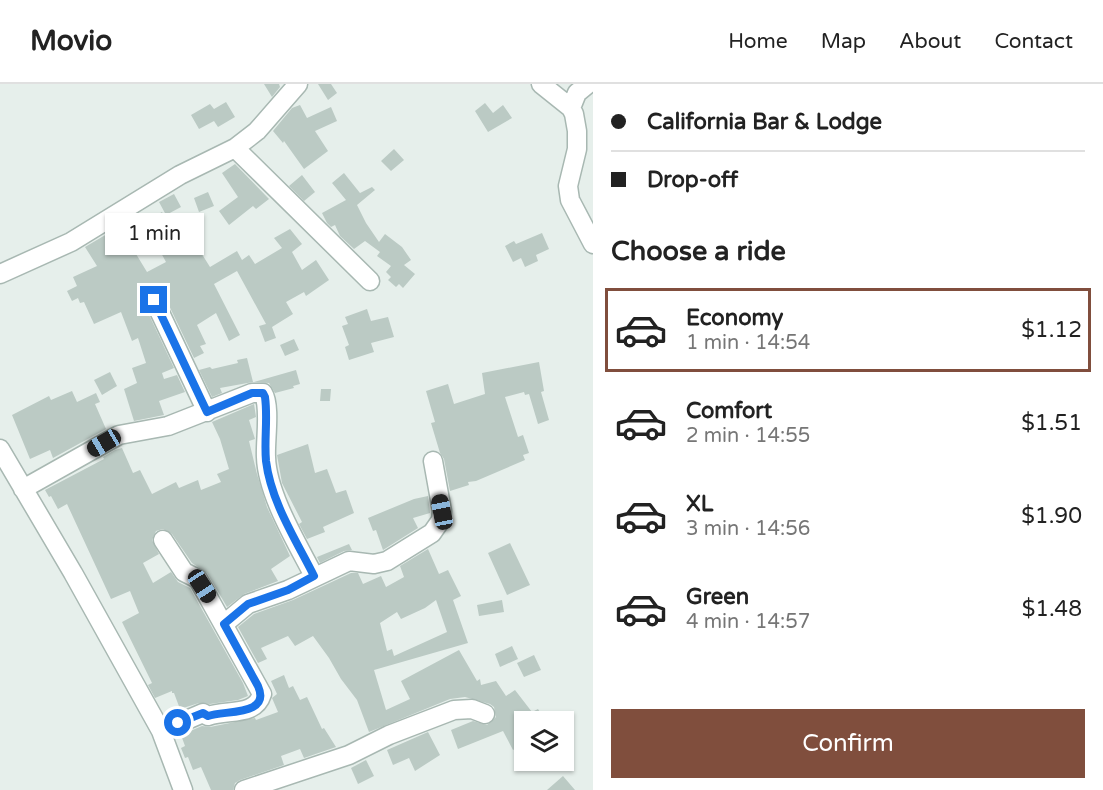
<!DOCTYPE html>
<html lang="en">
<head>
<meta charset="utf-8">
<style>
  :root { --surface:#fff; --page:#f6f6f6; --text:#222; --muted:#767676; --line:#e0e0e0; --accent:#804e3d }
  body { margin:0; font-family:"Varela Round",sans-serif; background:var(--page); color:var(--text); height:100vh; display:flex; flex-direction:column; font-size:22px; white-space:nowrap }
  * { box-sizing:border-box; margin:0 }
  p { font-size:20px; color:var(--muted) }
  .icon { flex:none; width:33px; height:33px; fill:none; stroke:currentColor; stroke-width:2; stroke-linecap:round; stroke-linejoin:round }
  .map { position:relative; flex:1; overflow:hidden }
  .sheet { display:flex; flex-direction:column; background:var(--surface); width:510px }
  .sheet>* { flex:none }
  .banner { display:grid; align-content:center; height:132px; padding:0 18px; background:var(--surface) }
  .tools { position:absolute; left:514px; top:627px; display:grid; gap:12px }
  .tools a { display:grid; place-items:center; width:60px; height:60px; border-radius:0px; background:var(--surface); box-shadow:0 2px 4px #0004; font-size:30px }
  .end { position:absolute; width:27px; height:27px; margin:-14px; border:8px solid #1a73e8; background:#fff; box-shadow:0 0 0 3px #fff }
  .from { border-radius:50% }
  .bubble { position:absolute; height:42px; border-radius:0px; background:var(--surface); box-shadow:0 2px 4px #0004; font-size:20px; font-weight:600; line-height:42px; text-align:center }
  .car { position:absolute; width:18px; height:36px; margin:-18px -9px; border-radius:8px; box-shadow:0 0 4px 2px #0007; background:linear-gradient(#222 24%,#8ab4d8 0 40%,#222 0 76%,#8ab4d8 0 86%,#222 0) }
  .banner b { display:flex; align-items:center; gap:21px; height:57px; font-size:22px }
  .banner b+b { border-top:2px solid var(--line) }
  .banner i { width:15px; height:15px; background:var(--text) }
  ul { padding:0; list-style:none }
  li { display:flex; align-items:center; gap:18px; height:84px; margin:0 12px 9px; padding:0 6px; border:3px solid transparent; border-radius:0px }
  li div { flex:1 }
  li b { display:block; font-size:22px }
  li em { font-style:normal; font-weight:600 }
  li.selected { border-color:var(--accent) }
  li>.icon { width:54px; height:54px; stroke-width:1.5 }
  h2 { padding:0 18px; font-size:27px; line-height:72px }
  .primary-button { display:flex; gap:12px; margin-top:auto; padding:12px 18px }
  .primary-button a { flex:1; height:69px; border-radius:0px; background:var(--accent); color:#fff; font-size:24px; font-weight:600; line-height:69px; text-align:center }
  header { display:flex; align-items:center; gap:36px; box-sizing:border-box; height:84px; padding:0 30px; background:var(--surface); border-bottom:2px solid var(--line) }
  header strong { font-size:28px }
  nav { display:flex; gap:33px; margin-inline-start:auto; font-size:21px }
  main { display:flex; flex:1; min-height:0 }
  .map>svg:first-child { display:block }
</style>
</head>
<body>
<header>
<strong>Movio</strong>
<nav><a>Home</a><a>Map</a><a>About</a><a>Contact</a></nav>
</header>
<main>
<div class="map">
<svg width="593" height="706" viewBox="0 0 593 706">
  <rect width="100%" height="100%" fill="#e6efeb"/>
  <!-- building -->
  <path fill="#bbcac4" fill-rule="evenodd" d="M264,0H279L280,3L272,13Z
    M318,0H331L337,9L328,16Z
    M226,18L235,33L218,43L214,37L199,45L191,31L210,20L214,25Z
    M485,19L493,29L503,21L512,34L488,48L475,27Z
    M300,21L307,34L331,23L337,37L315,47L328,67L304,85L284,57L283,59L273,47L292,24Z
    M394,65L404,76L391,87L381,77Z
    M235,80L269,115L256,125L253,122L229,141L219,127L238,113L222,89Z
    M344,89L360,109L372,103L375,106L357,121L366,139L379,158L385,150L402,163L411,176L404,181L415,190L403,204L399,200L396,203L388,196L391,193L386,188L391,182L377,172L380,168L365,157L354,165L340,152L335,141L331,143L327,139L322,129L346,116L332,99Z
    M302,91L315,108L304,117L289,102Z
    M208,108L214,122L199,128L194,114Z
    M174,110L181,123L166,131L159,118Z
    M162,128L180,159L182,158L186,164L195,159L210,183L237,167L242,176L249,171L255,180L282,164L274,154L290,145L302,160L292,168L302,186L316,176L329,196L306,212L304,208L286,218L293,230L272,243L276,254L265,258L259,242L266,240L237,187L214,200L240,251L229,257L216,229L197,241L206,260L200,262L204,269L194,274L164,211L155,205L149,206L143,215L144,220L174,284L162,289L164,295L177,291L185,308L159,317L164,331L134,337L124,305L137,299L132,284L146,279L138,254L132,257L121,228L94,240L84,218L80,219L78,214L72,217L67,207L77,202L73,193L97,182L85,163L124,140L126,144L133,140L135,143ZM153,154L166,178L147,188L133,165Z
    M542,149L549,165L536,171L538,177L525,183L521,174L513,178L505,162L514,157L516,160Z
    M367,225L371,237L388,233L394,253L371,259L374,268L349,276L345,263L349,261L342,242L348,240L345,233Z
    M294,255L299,266L285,272L280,261Z
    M247,274L253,298L220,304L222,309L212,313L199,286L210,283L212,285L238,279L237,276Z
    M539,278L544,307L541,308L549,336L538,340L529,310L525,311L524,308L505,313L518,353L523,351L529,369L523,371L525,376L476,397L468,398L469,401L450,407L444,375L440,369L431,339L435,338L426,307L448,300L454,320L485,310L482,289Z
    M296,286L300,300L293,302L294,304L275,309L269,299L254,298Z
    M110,288L117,302L102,311L94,296Z
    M321,305H331L330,317H320Z
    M72,307L77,318L96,309L100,318L95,320L106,345L53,374L50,366L30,375L12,331L49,312L51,316Z
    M254,320L256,333L249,336L255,355L249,357L257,390L267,423L290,472L271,485L278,497L244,510L227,523L207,489L192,479L172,450L163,445L156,447L152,456L159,470L143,479L153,499L171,488L178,498L190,504L243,599L248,612L238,616L210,620L199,619L180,625L174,609H172V607L155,614L148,601L152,599L122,538L139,529L130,507L111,515L67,420L58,425L51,412L49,413L45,406L104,375L103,373L115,366L122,364L133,389L140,386L152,410L176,398L179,404L198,396L201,406L221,398L217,390L229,385L220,355L212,338Z
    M308,360L315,389L327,385L336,409L346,406L354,429L323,443L325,448L307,455L299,440L302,438L282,399L277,371Z
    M428,412L430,429L413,434L418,444L383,466L376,446L373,447L368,434L414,415Z
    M510,459L530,501L507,511L488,469Z
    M349,460L352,466L344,467L320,479L317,473Z
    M428,465L439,490L448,486L461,512L453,516L468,559L374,586L386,626L410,615L401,597L459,566L477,597L480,595L481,601L496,597L506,612L515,606L532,628L538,625L546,638H525V648L519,651L524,660L513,666L503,647L458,665L451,646L473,637L487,641L496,633L494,623L490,620L465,613L450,615L369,648L357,616L341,595L329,574L313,552L295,562L288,552L261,564L267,575L258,579L238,543L254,530L293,516L351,489H358L363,500L381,492L386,503L404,493L400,482ZM436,516L447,548L394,572L392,565L387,567L380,539L397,528L401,535L425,524Z
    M502,516L504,528L479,532L477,521Z
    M512,562L518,575L500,583L495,570Z
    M534,571L541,586L524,593L517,579Z
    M284,591L289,604L293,602L300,616L307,613L322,645L324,644L336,663L304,674L300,665L281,672L284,681L240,696L235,699L233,706H211L201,683L193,686L188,673L185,674L181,664L185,662L181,651L202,642L210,643L255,634L256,636L278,628L272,614L277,610L271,597Z
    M428,648L440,671L415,687L409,674L393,681L387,666Z
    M366,676L374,692L358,700L351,684Z
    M563,692L575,706H547Z"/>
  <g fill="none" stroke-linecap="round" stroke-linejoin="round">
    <defs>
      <path id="minor" d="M541,0L571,24L574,30L577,47V65L568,102L570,116L593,160
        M571,24L577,9L588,0
        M235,64L370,197
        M0,190L71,158L180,91L235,64L257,47L298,0
        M154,216L207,328
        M0,365L73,489L161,647L183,706
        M23,405L119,351L168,342L252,309H263C271,322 265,357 266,373C267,410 297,459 314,492
        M224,540L248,520L288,506L349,477L374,480L387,477L432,449L441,436L442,427L433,377
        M161,647L203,629L208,632C228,625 255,633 262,610L198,495L184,488L163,456
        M244,706L349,671L389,651L454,626L472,625L485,630"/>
    </defs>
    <!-- minor casing -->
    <use href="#minor" stroke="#a8b8b2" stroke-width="21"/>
    <!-- minor -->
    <use href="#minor" stroke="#fff" stroke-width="18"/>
  </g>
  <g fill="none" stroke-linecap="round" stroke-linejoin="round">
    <!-- route -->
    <path stroke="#1a73e8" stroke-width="8" d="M154,216L207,328L252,309H263L265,313C268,334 264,356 266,377C271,418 296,456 314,492L288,506L248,520L224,540L258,602C271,632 226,626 208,632L203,629L178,639"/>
  </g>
</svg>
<div class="tools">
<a><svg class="icon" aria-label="layers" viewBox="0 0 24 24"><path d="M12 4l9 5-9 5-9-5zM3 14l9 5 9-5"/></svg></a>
</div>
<i class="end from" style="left:178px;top:639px"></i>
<i class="end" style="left:154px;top:216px"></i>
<div class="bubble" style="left:105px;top:129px;width:99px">1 min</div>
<i class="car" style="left:104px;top:359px;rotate:240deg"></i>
<i class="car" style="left:442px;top:428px;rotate:349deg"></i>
<i class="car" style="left:202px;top:502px;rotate:147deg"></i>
</div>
<section class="sheet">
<div class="banner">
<b><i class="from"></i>California Bar &amp; Lodge</b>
<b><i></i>Drop-off</b>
</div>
<h2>Choose a ride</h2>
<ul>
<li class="selected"><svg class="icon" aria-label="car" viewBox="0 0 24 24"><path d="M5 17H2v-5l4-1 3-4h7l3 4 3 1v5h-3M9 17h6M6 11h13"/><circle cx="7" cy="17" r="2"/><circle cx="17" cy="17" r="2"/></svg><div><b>Economy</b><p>1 min · 14:54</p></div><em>$1.12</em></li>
<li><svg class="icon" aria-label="car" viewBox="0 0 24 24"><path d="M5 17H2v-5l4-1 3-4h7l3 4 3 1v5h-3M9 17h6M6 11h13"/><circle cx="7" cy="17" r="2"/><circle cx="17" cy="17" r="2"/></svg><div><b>Comfort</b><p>2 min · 14:55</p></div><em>$1.51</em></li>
<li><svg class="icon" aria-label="car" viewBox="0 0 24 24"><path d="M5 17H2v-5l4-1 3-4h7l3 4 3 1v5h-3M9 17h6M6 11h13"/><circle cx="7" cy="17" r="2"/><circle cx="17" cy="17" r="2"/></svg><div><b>XL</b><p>3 min · 14:56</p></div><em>$1.90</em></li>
<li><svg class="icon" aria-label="car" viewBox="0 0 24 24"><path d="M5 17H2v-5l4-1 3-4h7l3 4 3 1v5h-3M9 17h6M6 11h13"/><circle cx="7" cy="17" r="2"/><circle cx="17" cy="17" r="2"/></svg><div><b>Green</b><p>4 min · 14:57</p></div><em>$1.48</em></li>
</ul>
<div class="primary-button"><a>Confirm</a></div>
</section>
</main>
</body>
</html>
